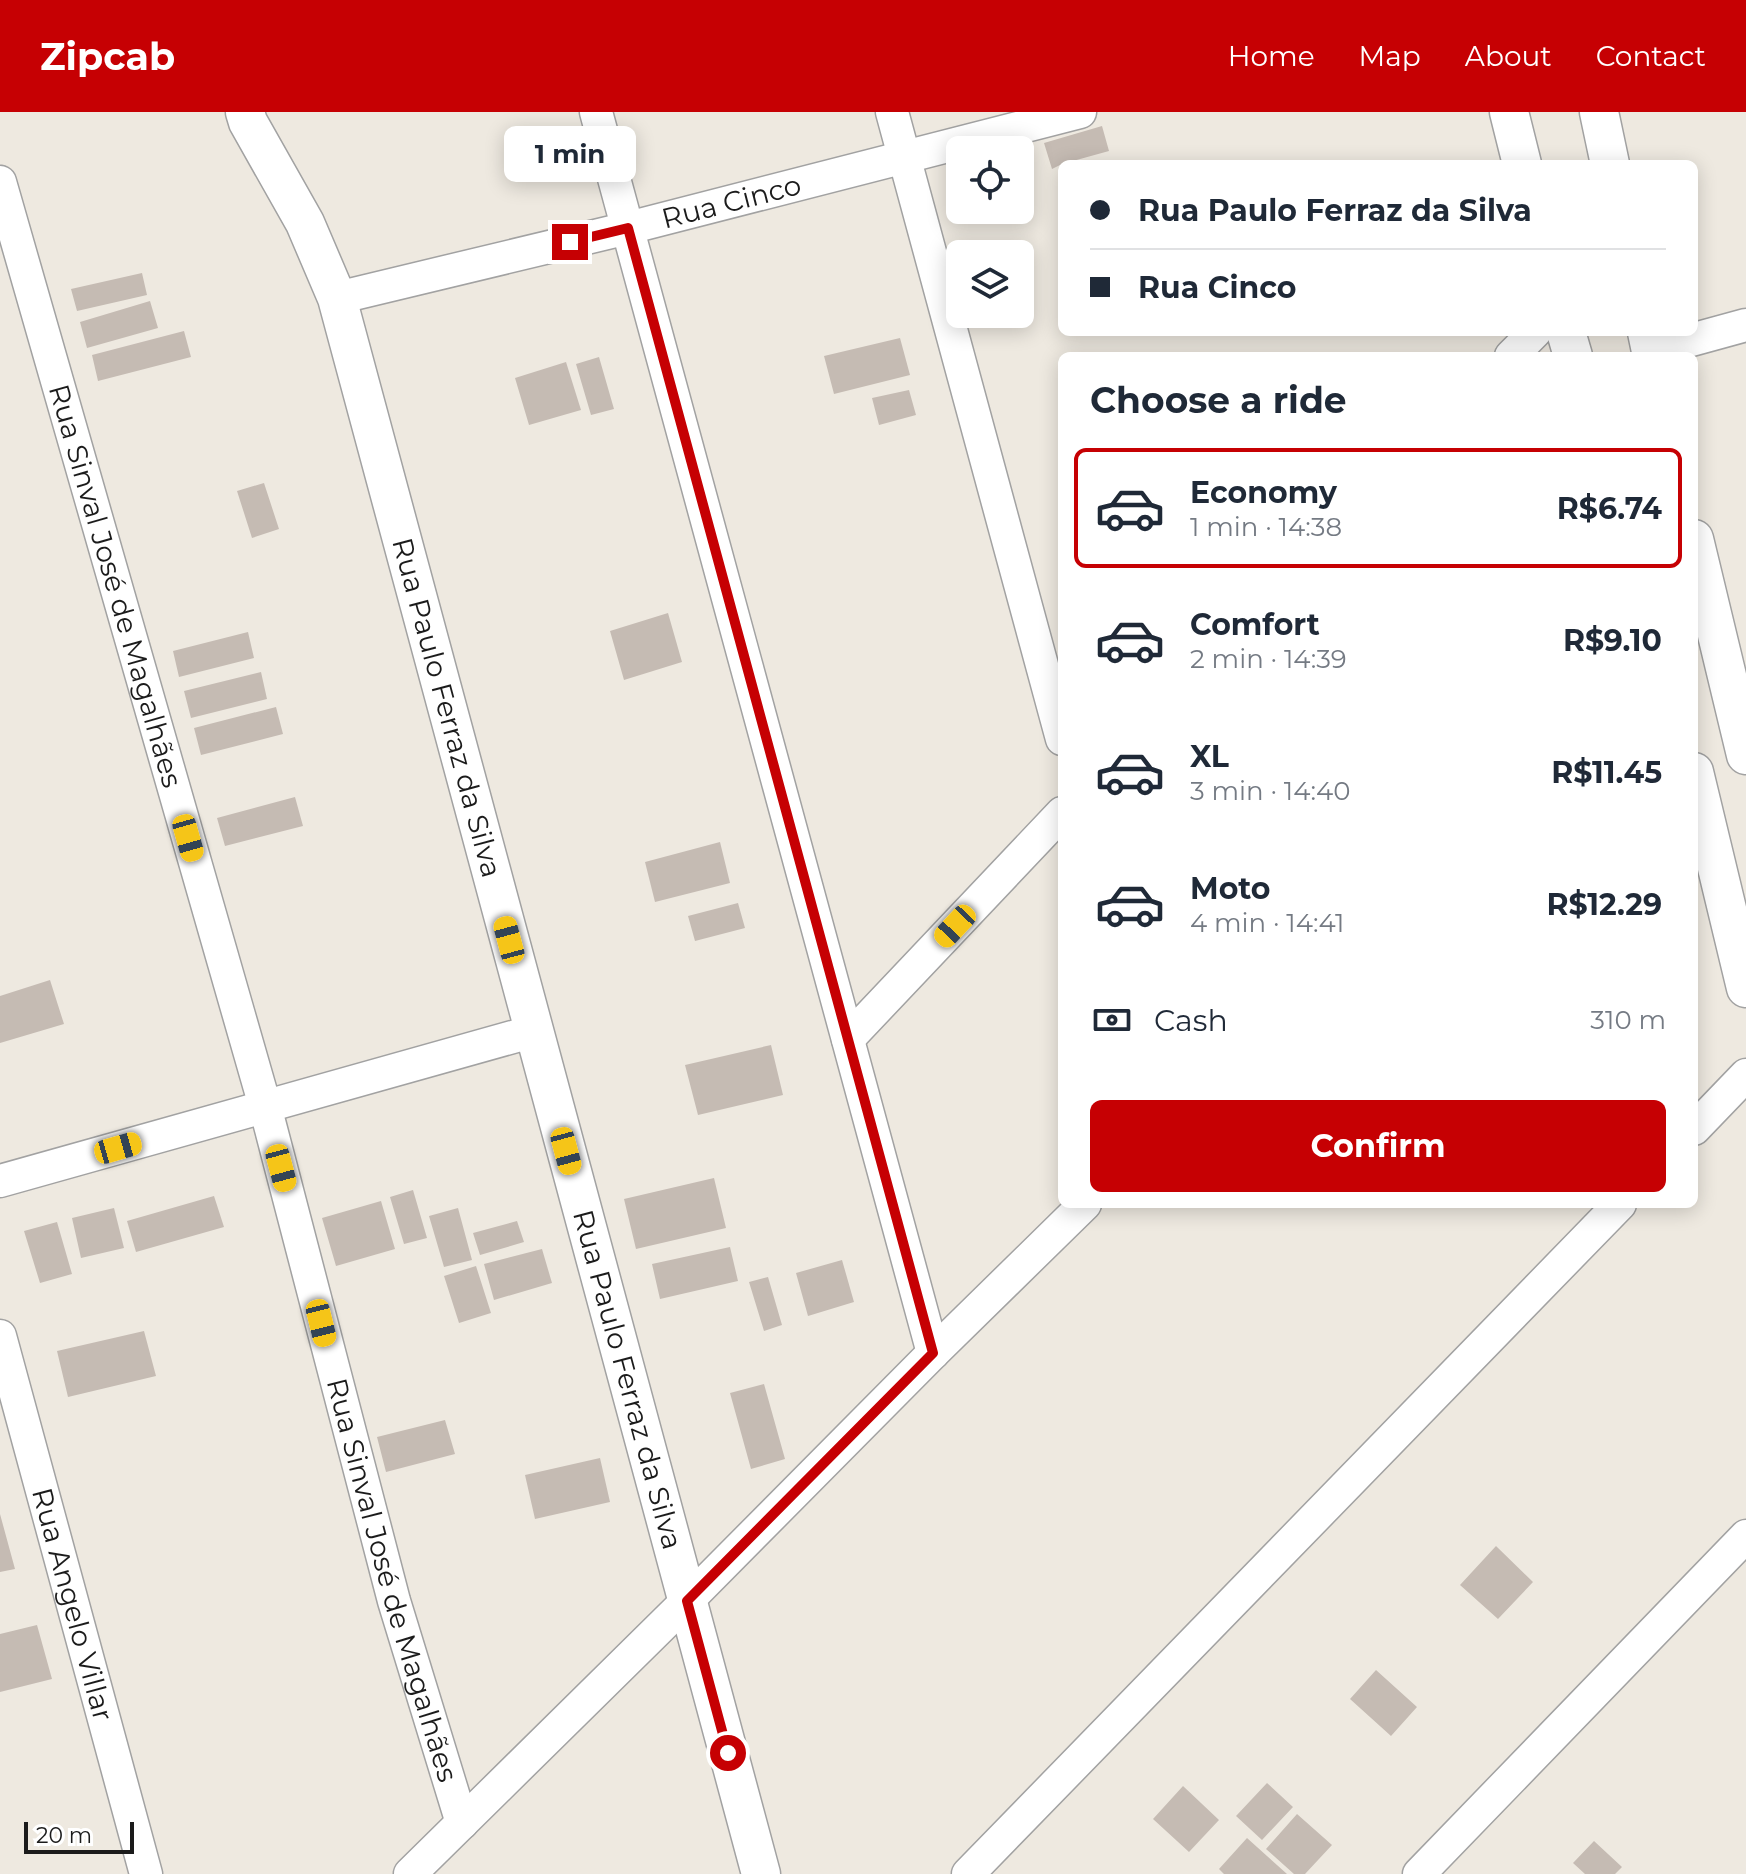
<!DOCTYPE html>
<html lang="en">
<head>
<meta charset="utf-8">
<style>
  :root { --surface:#fff; --page:#f6f6f7; --text:#1f2937; --muted:#747a83; --line:#e0e1e3; --accent:#c60003 }
  body { margin:0; font-family:Montserrat,sans-serif; background:var(--page); color:var(--text); height:100vh; display:flex; flex-direction:column; font-size:30px; white-space:nowrap }
  * { box-sizing:border-box; margin:0 }
  p { font-size:26px; color:var(--muted) }
  .icon { flex:none; width:44px; height:44px; fill:none; stroke:currentColor; stroke-width:2; stroke-linecap:round; stroke-linejoin:round }
  .map { position:relative; flex:1; overflow:hidden }
  .details { position:absolute; left:1058px; top:240px; width:640px; height:856px; display:flex; flex-direction:column; background:var(--surface); border-radius:12px; box-shadow:0 4px 20px #0003 }
  .details>* { flex:none }
  .top-card { position:absolute; left:1058px; top:48px; width:640px; height:176px; border-radius:12px; box-shadow:0 4px 20px #0003; display:grid; align-content:center; height:176px; padding:0 32px; background:var(--surface) }
  .buttons { position:absolute; left:946px; top:24px; display:grid; gap:16px }
  .buttons a { display:grid; place-items:center; width:88px; height:88px; border-radius:12px; background:var(--surface); box-shadow:0 4px 20px #0003; font-size:40px }
  .scale { position:absolute; left:24px; bottom:20px; width:110px; box-sizing:border-box; padding-left:8px; border:4px solid #1b1b1b; border-top:0; font-size:22px; line-height:28px; white-space:nowrap; color:#1b1b1b; -webkit-text-stroke:6px #fff; paint-order:stroke }
  .end { position:absolute; width:36px; height:36px; margin:-18px; border:10px solid #c60003; background:#fff; box-shadow:0 0 0 4px #fff }
  .from { border-radius:50% }
  .bubble { position:absolute; height:56px; border-radius:12px; background:var(--surface); box-shadow:0 4px 20px #0003; font-size:26px; font-weight:700; line-height:56px; text-align:center }
  .car { position:absolute; width:24px; height:48px; margin:-24px -12px; border-radius:10px; box-shadow:0 0 6px 2px #0007; background:linear-gradient(#f5c518 24%,#345 0 40%,#f5c518 0 76%,#345 0 86%,#f5c518 0) }
  .top-card b { display:flex; align-items:center; gap:28px; height:76px; font-size:30px }
  .top-card b+b { border-top:2px solid var(--line) }
  .top-card i { width:20px; height:20px; background:var(--text) }
  ul { padding:0; list-style:none }
  li { display:flex; align-items:center; gap:24px; height:120px; margin:0 16px 12px; padding:0 16px; border:4px solid transparent; border-radius:12px }
  li div { flex:1 }
  li b { display:block; font-size:30px }
  li em { font-style:normal; font-weight:700 }
  li.active { border-color:var(--accent) }
  li>.icon { width:72px; height:72px; stroke-width:1.5 }
  h2 { padding:0 32px; font-size:36px; line-height:96px }
  .pay { display:flex; align-items:center; gap:20px; height:88px; padding:0 32px; font-size:30px }
  .pay p { margin-inline-start:auto }
  .cta { display:flex; gap:16px; margin-top:auto; padding:16px 32px }
  .cta a { flex:1; height:92px; border-radius:12px; background:var(--accent); color:#fff; font-size:32px; font-weight:700; line-height:92px; text-align:center }
  header { display:flex; align-items:center; gap:48px; box-sizing:border-box; height:112px; padding:0 40px; background:var(--accent); color:#fff }
  header strong { font-size:38px }
  nav { display:flex; gap:44px; margin-inline-start:auto; font-size:28px }
  .map>svg:first-child { display:block }
</style>
</head>
<body>
<header>
<strong>Zipcab</strong>
<nav><a>Home</a><a>Map</a><a>About</a><a>Contact</a></nav>
</header>
<div class="map">
<svg width="1746" height="1762" viewBox="0 0 1746 1762">
  <rect width="100%" height="100%" fill="#eee9e0"/>
  <!-- building -->
  <path fill="#c5bbb3" d="M1102,14L1109,39L1062,52L1052,57L1044,31Z
    M142,161L147,183L77,199L71,177Z
    M150,189L158,216L87,236L80,210Z
    M184,219L191,245L98,269L92,243Z
    M900,226L910,263L834,282L824,244Z
    M599,245L614,297L591,303L576,252Z
    M566,250L581,298L529,313L515,266Z
    M909,278L916,303L879,313L872,286Z
    M264,371L279,417L252,426L237,379Z
    M668,501L682,550L624,568L610,519Z
    M248,520L254,546L179,565L173,539Z
    M261,560L267,587L191,606L184,579Z
    M276,595L283,622L201,643L194,616Z
    M295,685L303,714L225,734L217,706Z
    M720,730L730,771L655,790L645,750Z
    M738,791L745,816L695,829L688,804Z
    M50,868L64,912L0,931V884Z
    M771,933L783,983L698,1003L685,953Z
    M714,1066L726,1116L636,1137L624,1087Z
    M413,1078L427,1126L404,1132L390,1085Z
    M214,1084L224,1115L136,1140L127,1109Z
    M381,1089L395,1137L336,1154L322,1106Z
    M114,1096L124,1136L81,1146L72,1106Z
    M458,1096L472,1148L444,1155L429,1104Z
    M517,1109L524,1130L480,1143L473,1121Z
    M57,1110L72,1162L40,1171L24,1119Z
    M730,1135L738,1169L660,1187L652,1152Z
    M542,1137L552,1171L494,1188L484,1152Z
    M842,1148L854,1190L808,1204L796,1161Z
    M476,1154L491,1201L459,1211L444,1164Z
    M768,1165L782,1213L764,1219L749,1170Z
    M144,1219L156,1264L68,1285L57,1239Z
    M764,1272L785,1347L751,1357L730,1281Z
    M445,1308L455,1342L386,1360L377,1325Z
    M600,1346L610,1390L535,1407L525,1363Z
    M0,1402L15,1457L0,1460Z
    M1496,1434L1533,1470L1498,1507L1460,1473Z
    M37,1513L52,1567L0,1580V1522Z
    M1376,1558L1417,1595L1391,1624L1350,1587Z
    M1267,1671L1293,1695L1262,1728L1236,1704Z
    M1183,1674L1219,1708L1189,1740L1153,1707Z
    M1297,1702L1332,1733L1305,1762H1294L1266,1737Z
    M1247,1726L1287,1762H1224L1219,1757Z
    M1594,1729L1622,1755L1615,1762H1585L1573,1751Z"/>
  <g fill="none" stroke-linecap="round" stroke-linejoin="round">
    <defs>
      <g id="minor">
        <path d="M596,0L933,1241"/>
        <path d="M892,0L1062,627"/>
        <path id="s1" d="M0,70L265,994L394,1489L462,1711"/>
        <path id="s2" d="M337,186L628,116L1080,0"/>
        <path d="M1651,239L1746,213"/>
        <path d="M1511,244L1535,220"/>
        <path d="M848,927L1062,701"/>
        <path d="M1694,1017L1746,963"/>
        <path d="M0,1069L534,919"/>
        <path id="s3" d="M0,1224L146,1762"/>
        <path d="M410,1762L687,1489L933,1241L1085,1092"/>
        <path d="M968,1762L1620,1092"/>
        <path d="M1419,1762L1746,1424"/>
      </g>
      <g id="tertiary">
        <path id="s4" d="M245,0L248,10L305,111L337,186L761,1762"/>
        <path d="M1509,0L1522,52"/>
        <path d="M1599,0L1610,52"/>
        <path d="M1566,220L1573,244"/>
        <path d="M1647,220L1652,244"/>
        <path d="M1694,427L1746,643"/>
        <path d="M1694,660L1746,876"/>
      </g>
    </defs>
    <!-- minor casing -->
    <use href="#minor" stroke="#a2a2a2" stroke-width="35"/>
    <!-- tertiary casing -->
    <use href="#tertiary" stroke="#a2a2a2" stroke-width="41"/>
    <!-- minor -->
    <use href="#minor" stroke="#fff" stroke-width="32"/>
    <!-- tertiary -->
    <use href="#tertiary" stroke="#fff" stroke-width="38"/>
  </g>
  <g fill="none" stroke-linecap="round" stroke-linejoin="round">
    <!-- route -->
    <path stroke="#c60003" stroke-width="10" d="M570,130L628,116L933,1241L687,1489L728,1641"/>
  </g>
  <g text-anchor="middle" stroke-width="6" stroke-linejoin="round" paint-order="stroke">
    <!-- street labels -->
    <g font-size="28" fill="#1b1b1b" stroke="#fff">
      <text dy="10" stroke="none"><textPath href="#s2" startOffset="406">Rua Cinco</textPath></text>
      <text dy="10" stroke="none"><textPath href="#s1" startOffset="420">Rua Sinval José de Magalhães</textPath></text>
      <text dy="10" stroke="none"><textPath href="#s4" startOffset="632">Rua Paulo Ferraz da Silva</textPath></text>
      <text dy="10" stroke="none"><textPath href="#s4" startOffset="1328">Rua Paulo Ferraz da Silva</textPath></text>
      <text dy="10" stroke="none"><textPath href="#s1" startOffset="1452">Rua Sinval José de Magalhães</textPath></text>
      <text dy="10" stroke="none"><textPath href="#s3" startOffset="278">Rua Angelo Villar</textPath></text>
    </g>
  </g>
</svg>
<div class="buttons">
<a><svg class="icon" aria-label="locate" viewBox="0 0 24 24"><circle cx="12" cy="12" r="6"/><path d="M12 2v4M12 18v4M2 12h4M18 12h4"/></svg></a>
<a><svg class="icon" aria-label="layers" viewBox="0 0 24 24"><path d="M12 4l9 5-9 5-9-5zM3 14l9 5 9-5"/></svg></a>
</div>
<div class="scale">20 m</div>
<i class="end from" style="left:728px;top:1641px"></i>
<i class="end" style="left:570px;top:130px"></i>
<div class="bubble" style="left:504px;top:14px;width:132px">1 min</div>
<i class="car" style="left:188px;top:726px;rotate:164deg"></i>
<i class="car" style="left:955px;top:814px;rotate:223deg"></i>
<i class="car" style="left:509px;top:828px;rotate:345deg"></i>
<i class="car" style="left:118px;top:1036px;rotate:74deg"></i>
<i class="car" style="left:566px;top:1039px;rotate:165deg"></i>
<i class="car" style="left:281px;top:1056px;rotate:165deg"></i>
<i class="car" style="left:321px;top:1211px;rotate:166deg"></i>
<div class="top-card">
<b><i class="from"></i>Rua Paulo Ferraz da Silva</b>
<b><i></i>Rua Cinco</b>
</div>
<section class="details">
<h2>Choose a ride</h2>
<ul>
<li class="active"><svg class="icon" aria-label="car" viewBox="0 0 24 24"><path d="M5 17H2v-5l4-1 3-4h7l3 4 3 1v5h-3M9 17h6M6 11h13"/><circle cx="7" cy="17" r="2"/><circle cx="17" cy="17" r="2"/></svg><div><b>Economy</b><p>1 min · 14:38</p></div><em>R$6.74</em></li>
<li><svg class="icon" aria-label="car" viewBox="0 0 24 24"><path d="M5 17H2v-5l4-1 3-4h7l3 4 3 1v5h-3M9 17h6M6 11h13"/><circle cx="7" cy="17" r="2"/><circle cx="17" cy="17" r="2"/></svg><div><b>Comfort</b><p>2 min · 14:39</p></div><em>R$9.10</em></li>
<li><svg class="icon" aria-label="car" viewBox="0 0 24 24"><path d="M5 17H2v-5l4-1 3-4h7l3 4 3 1v5h-3M9 17h6M6 11h13"/><circle cx="7" cy="17" r="2"/><circle cx="17" cy="17" r="2"/></svg><div><b>XL</b><p>3 min · 14:40</p></div><em>R$11.45</em></li>
<li><svg class="icon" aria-label="car" viewBox="0 0 24 24"><path d="M5 17H2v-5l4-1 3-4h7l3 4 3 1v5h-3M9 17h6M6 11h13"/><circle cx="7" cy="17" r="2"/><circle cx="17" cy="17" r="2"/></svg><div><b>Moto</b><p>4 min · 14:41</p></div><em>R$12.29</em></li>
</ul>
<div class="pay"><svg class="icon" aria-label="cash" viewBox="0 0 24 24"><path d="M3 7h18v10H3z"/><circle cx="12" cy="12" r="2"/></svg>Cash<p>310 m</p></div>
<div class="cta"><a>Confirm</a></div>
</section>
</div>
</body>
</html>
